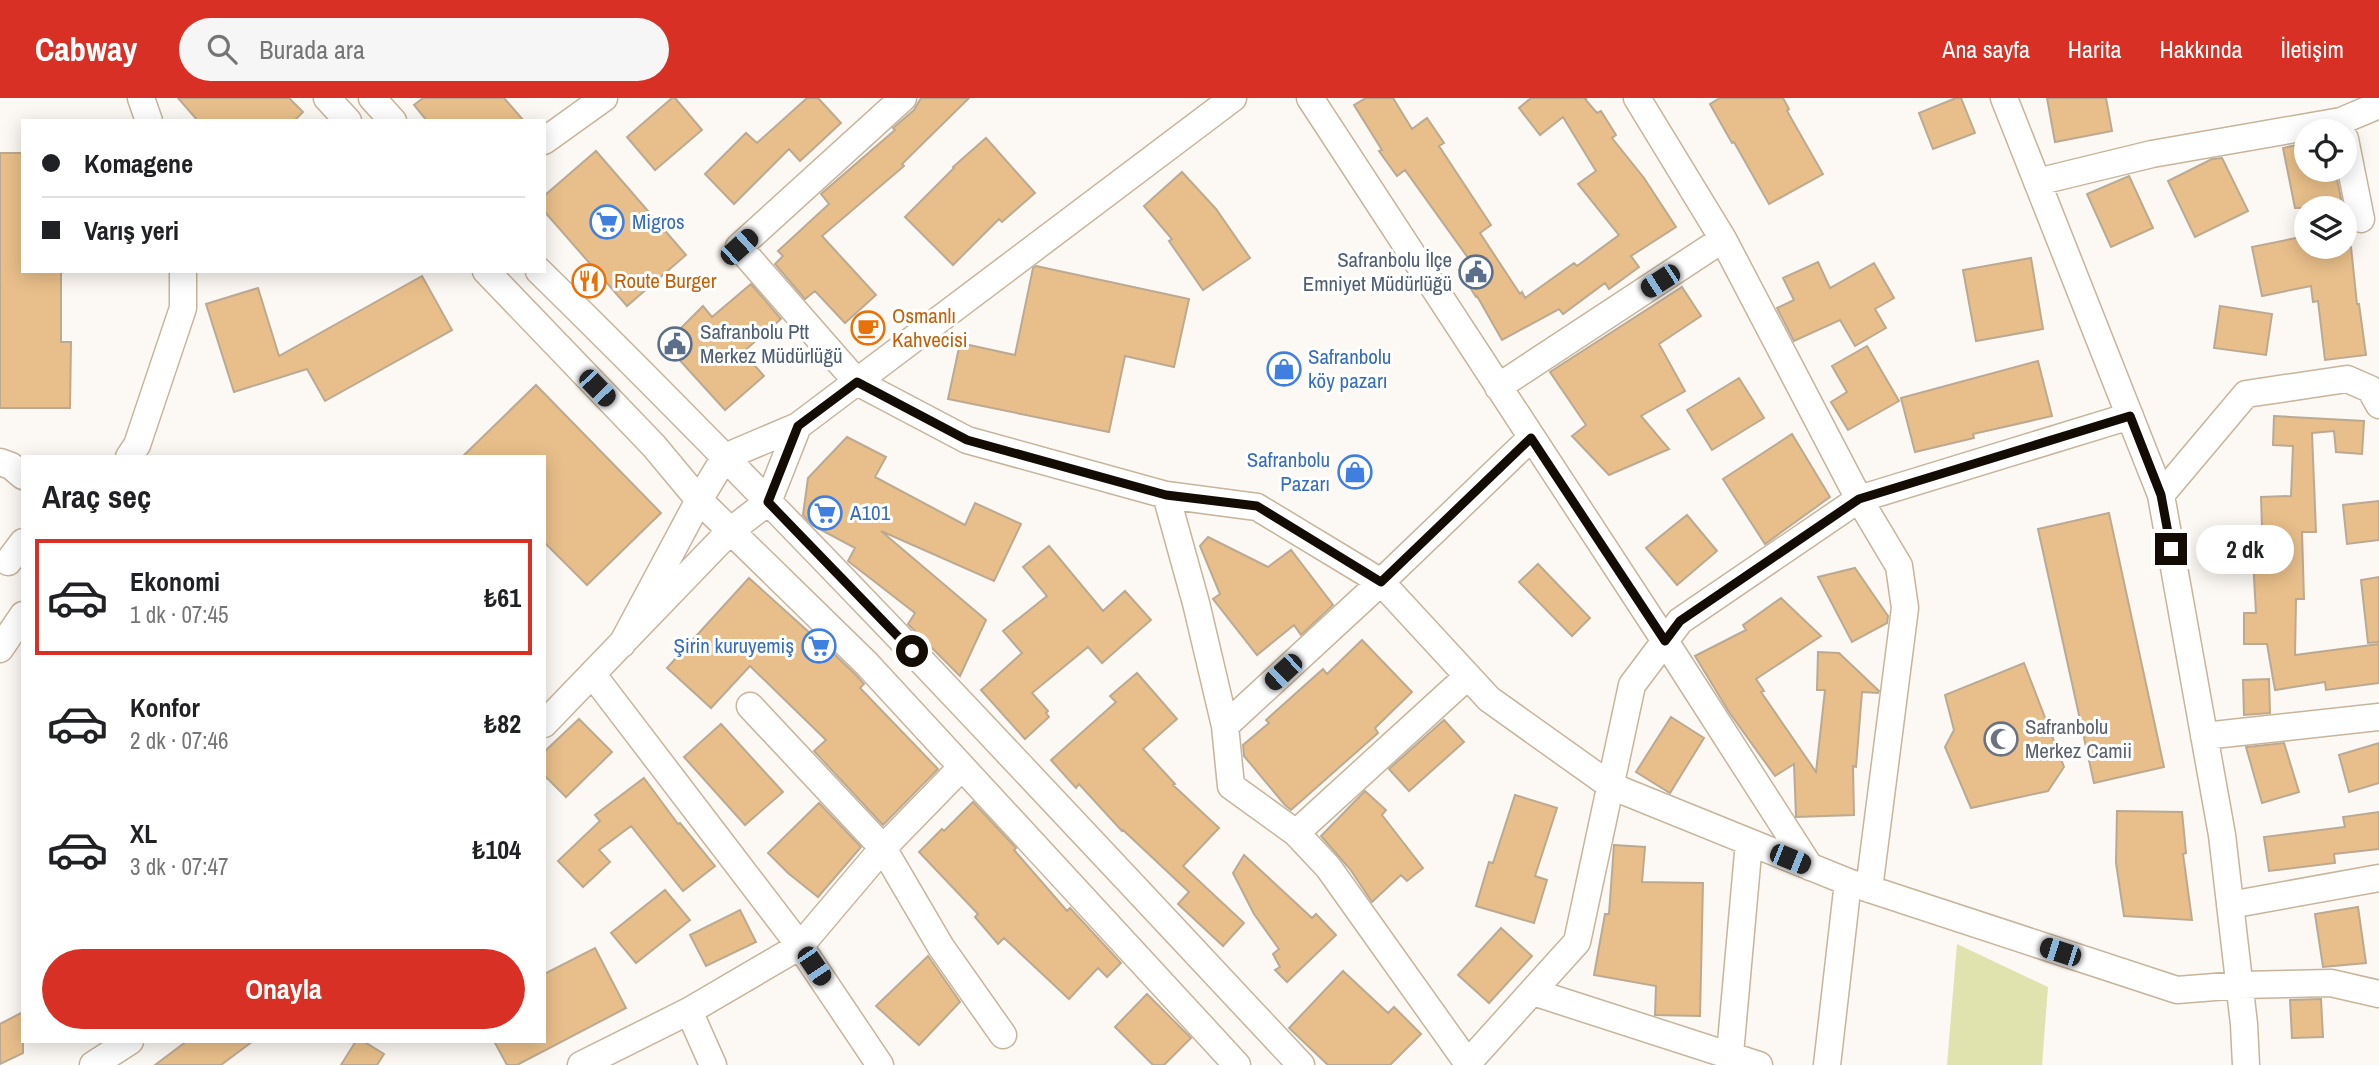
<!DOCTYPE html>
<html lang="tr">
<head>
<meta charset="utf-8">
<style>
  :root { --surface:#fff; --page:#f6f6f6; --text:#202124; --muted:#757577; --line:#e0e0e0; --accent:#d93025 }
  body { margin:0; font-family:"Archivo Narrow",sans-serif; background:var(--page); color:var(--text); height:100vh; display:flex; flex-direction:column; font-size:26px; white-space:nowrap }
  * { box-sizing:border-box; margin:0 }
  p { font-size:23px; color:var(--muted) }
  .icon { flex:none; width:38px; height:38px; fill:none; stroke:currentColor; stroke-width:2; stroke-linecap:round; stroke-linejoin:round }
  .map { position:relative; flex:1; overflow:hidden }
  .drawer { position:absolute; left:21px; top:357px; width:525px; height:588px; display:flex; flex-direction:column; background:var(--surface); border-radius:0px; box-shadow:0 4px 18px #0003 }
  .drawer>* { flex:none }
  .hud { position:absolute; left:21px; top:21px; width:525px; height:154px; border-radius:0px; box-shadow:0 4px 18px #0003; display:grid; align-content:center; height:154px; padding:0 21px; background:var(--surface) }
  .fabs { position:absolute; left:2294px; top:21px; display:grid; gap:14px }
  .fabs a { display:grid; place-items:center; width:63px; height:63px; border-radius:50%; background:var(--surface); box-shadow:0 4px 18px #0003; font-size:35px }
  .end { position:absolute; width:32px; height:32px; margin:-16px; border:9px solid #120c04; background:#fff; box-shadow:0 0 0 4px #fff }
  .from { border-radius:50% }
  .bubble { position:absolute; height:49px; border-radius:24px; background:var(--surface); box-shadow:0 4px 18px #0003; font-size:23px; font-weight:700; line-height:49px; text-align:center }
  .car { position:absolute; width:21px; height:42px; margin:-21px -10px; border-radius:9px; box-shadow:0 0 5px 2px #0007; background:linear-gradient(#222 24%,#8ab4d8 0 40%,#222 0 76%,#8ab4d8 0 86%,#222 0) }
  .hud b { display:flex; align-items:center; gap:24px; height:66px; font-size:26px }
  .hud b+b { border-top:2px solid var(--line) }
  .hud i { width:18px; height:18px; background:var(--text) }
  ul { padding:0; list-style:none }
  li { display:flex; align-items:center; gap:21px; height:116px; margin:0 14px 10px; padding:0 7px; border:4px solid transparent; border-radius:0px }
  li div { flex:1 }
  li b { display:block; font-size:26px }
  li em { font-style:normal; font-weight:700 }
  li.selected { border-color:var(--accent) }
  li>.icon { width:63px; height:63px; stroke-width:1.5 }
  h2 { padding:0 21px; font-size:32px; line-height:84px }
  .button { display:flex; gap:14px; margin-top:auto; padding:14px 21px }
  .button a { flex:1; height:80px; border-radius:42px; background:var(--accent); color:#fff; font-size:28px; font-weight:700; line-height:80px; text-align:center }
  header { display:flex; align-items:center; gap:42px; box-sizing:border-box; height:98px; padding:0 35px; background:var(--accent); color:#fff }
  header strong { font-size:33px }
  nav { display:flex; gap:38px; margin-inline-start:auto; font-size:24px }
  .search { width:490px; height:63px; background:var(--page); display:flex; align-items:center; gap:18px; box-sizing:border-box; padding:0 24px; border-radius:38px; color:var(--muted); font-size:26px }
  .map>svg:first-child { display:block }
</style>
</head>
<body>
<header>
<strong>Cabway</strong>
<div class="search"><svg class="icon" aria-label="search" viewBox="0 0 24 24"><circle cx="10" cy="10" r="6"/><path d="M15 15l6 6"/></svg>Burada ara</div>
<nav><a>Ana sayfa</a><a>Harita</a><a>Hakkında</a><a>İletişim</a></nav>
</header>
<div class="map">
<svg width="2379" height="967" viewBox="0 0 2379 967">
  <rect width="100%" height="100%" fill="#fcf8f3"/>
  <!-- green -->
  <path fill="#e0e3ae" d="M1957,846L2048,889L2042,967H1947Z"/>
  <!-- building -->
  <path fill="#e8bf8a" stroke="#bca991" stroke-width="2" d="M178,0H289L303,14L294,23H198Z
    M423,0H504L524,23H427L414,7Z
    M672,0H675L702,32L655,72L627,39Z
    M807,0H818L841,25L800,63L789,51L734,106L705,76L746,35L757,45Z
    M921,0H969L902,66L904,68L822,138L876,197L845,225L815,193L805,201L775,166L783,158L778,153L829,106L821,96L895,32L893,30L914,12Z
    M1366,0H1393L1412,31L1427,20L1444,45L1439,48L1491,127L1480,135L1520,196L1522,194L1525,200L1574,165L1577,168L1619,137L1578,86L1596,73L1563,19L1540,37L1519,10L1531,0H1587L1585,1L1597,15L1601,13L1616,37L1612,40L1644,80L1676,129L1631,158L1639,169L1609,191L1605,185L1563,216L1559,211L1502,242L1477,198L1476,199L1459,172L1471,164L1405,72L1397,78L1379,53L1382,52L1354,7Z
    M1720,0H1783L1789,11L1787,13L1823,76L1769,106L1734,44L1732,45L1710,6Z
    M1956,0H1961L1975,35L1933,51L1919,15Z
    M2047,0H2106L2112,33L2055,44Z
    M986,40L1035,95L1002,124L999,121L953,167L905,119L954,70L953,69Z
    M2306,45V72H2335L2343,110H2295L2283,50Z
    M596,53L686,157L627,208L544,113V98Z
    M0,55H23V173H61V244H71L70,310H0Z
    M2222,60L2248,113L2195,139L2168,83L2212,61Z
    M1182,74L1216,111L1250,160L1203,192L1169,143L1172,141L1144,108Z
    M2129,78L2153,130L2111,149L2087,96Z
    M2306,138V149H2351L2357,206H2359L2366,257L2325,262L2318,203L2313,204L2311,188L2262,198L2252,149Z
    M2031,160L2043,231L1976,243L1963,172Z
    M1818,164L1830,190L1874,165L1894,200L1875,211L1886,230L1855,248L1840,222L1794,243L1777,210L1794,202L1783,180Z
    M1036,168L1189,201L1174,269L1125,258L1109,334L948,301L960,245L1015,257L1033,170Z
    M422,178L452,232L325,303L307,271L234,294L206,206L258,190L279,258Z
    M751,186L781,221L743,254L764,278L725,312L665,246L703,208L712,219Z
    M1682,189L1701,218L1659,246L1685,293L1641,318L1669,351L1609,377L1572,338L1586,327L1550,274Z
    M2220,208L2272,216L2266,257L2214,250Z
    M1867,248L1899,303L1848,332L1831,304L1847,294L1832,268Z
    M2038,263L2052,318L1973,336L1974,340L1915,354L1901,300Z
    M1739,280L1764,320L1712,352L1687,312Z
    M536,287L661,415L587,487L544,444V359H462Z
    M2274,318L2364,323L2362,356L2336,354L2334,333L2312,335L2316,434H2302L2304,501H2296L2295,557L2379,546V585L2326,592L2325,584L2275,592L2267,546H2244V515H2256L2253,461L2263,460L2261,399L2291,398L2293,348L2273,347Z
    M1792,336L1830,399L1765,446L1723,381Z
    M847,339L886,359L875,379L965,427L975,405L1021,426L994,483L881,433L986,522L960,578L908,526L915,515L848,463L855,450L812,427L803,417L808,380Z
    M2379,403V442L2347,446L2343,407Z
    M2109,415L2164,669L2094,685L2038,431Z
    M1687,417L1717,453L1677,487L1646,450Z
    M1208,439L1268,469L1291,452L1333,507L1301,537L1294,527L1257,557L1213,501L1220,496L1200,448Z
    M1049,448L1103,513L1125,493L1151,522L1102,565L1088,549L1032,595L1048,613L1046,615L1049,619L1025,641L981,592L1022,555L1003,533L1047,498L1023,469Z
    M1538,466L1590,520L1572,538L1519,484Z
    M1855,470L1888,518L1887,525L1852,544L1818,479Z
    M2379,479V544L2368,545L2361,482Z
    M749,480L811,536L812,535L856,577L864,586L860,590L938,671L883,727L814,653L826,642L750,568L711,610L667,570Z
    M1781,500L1821,538L1756,581L1764,593L1761,594L1816,674L1825,592H1817L1818,554L1839,555L1879,593L1878,595L1862,594L1856,669L1853,668L1854,717L1796,719L1794,666L1775,678L1729,614L1695,558L1746,532L1743,527Z
    M1362,542L1412,594L1375,630L1378,635L1291,712L1285,707L1244,658L1243,647L1269,625L1266,622L1323,571L1327,576Z
    M2024,565L2064,669L2048,693L1971,710L1945,649L1954,632L1945,597Z
    M1137,575L1177,621L1143,651L1175,686L1173,687L1219,730L1183,768L1244,825L1223,848L1178,806L1189,794L1123,732L1122,733L1079,686L1076,690L1051,662L1116,604L1110,598Z
    M2269,581L2270,615L2244,617L2243,582Z
    M1671,619L1704,640L1670,695L1636,674Z
    M579,621L612,654L566,699L544,677V654Z
    M1444,622L1464,644L1409,693L1389,671Z
    M721,626L783,694L745,727L684,659Z
    M2284,645L2299,694L2262,705L2246,649Z
    M2379,645V685L2349,694L2339,657Z
    M644,680L678,726L680,725L715,768L683,793L631,728L599,752L610,764L583,789L558,763L600,723L595,717Z
    M1365,693L1386,712L1382,717L1423,770L1407,783L1401,777L1372,804L1350,771L1321,738Z
    M1515,697L1557,710L1535,778L1547,782L1534,825L1476,808L1489,764L1493,765Z
    M973,704L1016,750L1014,752L1067,813L1070,810L1121,865L1107,879L1098,870L1069,901L1004,840L998,846L975,819L978,816L919,754L942,731L944,733Z
    M819,705L861,749L818,799L788,775L768,755Z
    M2117,713L2182,714L2186,755L2183,756L2192,822L2124,818L2116,765Z
    M2379,714V751L2334,756L2335,765L2269,773L2264,739L2345,729L2343,719Z
    M1614,747L1645,749L1642,784L1703,785L1700,918L1655,917L1656,888L1594,877L1605,816H1609Z
    M1244,757L1312,820L1316,816L1336,837L1287,884L1275,872L1280,869L1273,856L1279,851L1254,816L1233,775Z
    M665,792L690,822L636,865L611,835Z
    M2358,809L2366,865L2323,869L2315,816Z
    M740,812L756,844L706,868L690,837Z
    M1501,830L1532,858L1489,905L1458,877Z
    M595,850L626,910L517,967H507L494,943H544V876Z
    M928,858L960,904L919,947L876,908Z
    M1343,873L1388,915L1394,909L1421,936L1390,967H1328L1289,930Z
    M1147,896L1191,940L1164,967H1153L1115,929Z
    M2321,901L2323,939L2292,940L2290,902Z
    M23,914V955L0,966V926Z
    M187,943H253L221,967H155Z
    M356,943H363L384,956L377,967H341Z"/>
  <g fill="none" stroke-linecap="round" stroke-linejoin="round">
    <defs>
      <path id="minor" d="M141,0L149,23
        M327,0L348,23
        M372,0L393,23
        M903,0L739,149L857,284L967,342L1166,397L1257,409L1381,484L1489,601L1611,688L1848,784L2177,892L2240,887L2331,885L2379,896
        M1310,0L1665,543L1810,769
        M1637,0L1723,141L1859,401L1899,468L1905,510L1869,791
        M2004,0L2161,397L2222,737L2244,926L2246,967
        M2345,41L2361,121
        M544,43L604,0
        M2037,84L2152,56L2341,23L2379,7
        M486,173L654,348L699,402L867,566L1237,967
        M539,173C801,430 1050,699 1301,967
        M1498,289L1723,141
        M129,359L137,347L183,210V173
        M0,364L11,368L23,378
        M1166,397L1196,505L1225,628L1231,688L1296,735L1328,769L1469,967
        M2161,397L2246,296L2347,281L2370,291L2379,307
        M8,464L23,444
        M622,546L699,402L725,359L798,328L1233,0
        M0,551L23,517
        M593,577L800,848L880,967
        M750,608L883,750L941,849L1003,937
        M544,626L730,433L768,404L798,328
        M1225,628L1381,484L1531,340
        M2204,638L2379,619
        M1296,735L1468,578
        M2230,807L2379,780
        M1533,894L1759,967
        M689,913L713,967
        M93,967L130,943
        M581,967L689,913L800,848L883,750L962,669
        M1466,967L1577,844L1632,587L1680,523L1859,401L2130,318
        M1729,967L1749,744
        M1827,967L1848,784"/>
    </defs>
    <!-- minor casing -->
    <use href="#minor" stroke="#c7b49b" stroke-width="29"/>
    <!-- minor -->
    <use href="#minor" stroke="#fff" stroke-width="26"/>
  </g>
  <g fill="none" stroke-linecap="round" stroke-linejoin="round">
    <!-- route -->
    <path stroke="#120c04" stroke-width="9" d="M912,553L768,404L798,328L857,284L967,342L1166,397L1257,408L1381,484L1531,340L1665,543L1680,523L1859,401L2130,318L2161,397L2171,451"/>
  </g>
  <!-- icons -->
  <defs>
    <symbol id="supermarket-ring" viewBox="-11 -11 22 22"><circle r="9.5" fill="#fff" stroke="#3f7fe0" stroke-width="1.5"/><path d="M-6-5.5h2.5l.6 2H6L4.5 2H-2.5L-4.4-4H-6ZM-1.5 3.2a1.3 1.3 0 1 0 .1 0ZM3 3.2a1.3 1.3 0 1 0 .1 0Z" fill="#3f7fe0"/></symbol>
    <symbol id="civic-ring" viewBox="-11 -11 22 22"><circle r="9.5" fill="#fff" stroke="#5c6f8a" stroke-width="1.5"/><path d="M-.6-6.5H3V-4.5H.6V-3L4-1V1h2V6H-6V1h2V-1L-.6-3ZM-1.2 2.5V6h2.4V2.5Z" fill="#5c6f8a"/></symbol>
    <symbol id="restaurant-ring" viewBox="-11 -11 22 22"><circle r="9.5" fill="#fff" stroke="#e8710a" stroke-width="1.5"/><path d="M-5-6h1v4h1v-4h1v4h1v-4h1v5L-1.5 .5V6h-2V.5L-5-1ZM5-6V6H3V1.5H1.5Q1.5-4 5-6Z" fill="#e8710a"/></symbol>
    <symbol id="cafe-ring" viewBox="-11 -11 22 22"><circle r="9.5" fill="#fff" stroke="#e8710a" stroke-width="1.5"/><path d="M-5.5-4.5H6V0H3Q3 3.5 0 3.5H-2.5Q-5.5 3.5-5.5 0ZM3-3.2v2h1.7v-2ZM-6 4.5H4V6H-6Z" fill="#e8710a"/></symbol>
    <symbol id="shop-ring" viewBox="-11 -11 22 22"><circle r="9.5" fill="#fff" stroke="#3f7fe0" stroke-width="1.5"/><path d="M-5-2.5h2.3a2.7 3.5 0 0 1 5.4 0H5L5.5 6h-11ZM-1.5-2.5h3a1.5 2.3 0 0 0-3 0Z" fill="#3f7fe0"/></symbol>
    <symbol id="mosque-ring" viewBox="-11 -11 22 22"><circle r="9.5" fill="#fff" stroke="#6b7280" stroke-width="1.5"/><path d="M3.5-4.9A6 6 0 1 0 3.5 4.9A5 5 0 1 1 3.5-4.9Z" fill="#6b7280"/></symbol>
  </defs>
  <g fill-rule="evenodd">
    <use href="#supermarket-ring" x="588" y="105" width="38" height="38"/>
    <use href="#civic-ring" x="1457" y="155" width="38" height="38"/>
    <use href="#restaurant-ring" x="570" y="164" width="38" height="38"/>
    <use href="#cafe-ring" x="849" y="211" width="38" height="38"/>
    <use href="#civic-ring" x="656" y="227" width="38" height="38"/>
    <use href="#shop-ring" x="1265" y="252" width="38" height="38"/>
    <use href="#shop-ring" x="1336" y="355" width="38" height="38"/>
    <use href="#supermarket-ring" x="806" y="396" width="38" height="38"/>
    <use href="#supermarket-ring" x="800" y="529" width="38" height="38"/>
    <use href="#mosque-ring" x="1982" y="622" width="38" height="38"/>
  </g>
  <g text-anchor="middle" stroke-width="6" stroke-linejoin="round" paint-order="stroke">
    <!-- shop labels -->
    <g font-size="21" fill="#366cbe" stroke="#fff" text-anchor="start">
      <text x="632" y="131">Migros</text>
      <text x="1308" y="266">Safranbolu<tspan x="1308" dy="24">köy pazarı</tspan></text>
      <text x="1330" y="369" text-anchor="end">Safranbolu<tspan x="1330" dy="24">Pazarı</tspan></text>
      <text x="850" y="422">A101</text>
      <text x="794" y="555" text-anchor="end">Şirin kuruyemiş</text>
    </g>
    <!-- service labels -->
    <g font-size="21" fill="#4e5e75" stroke="#fff" text-anchor="end">
      <text x="1452" y="169">Safranbolu İlçe<tspan x="1452" dy="24">Emniyet Müdürlüğü</tspan></text>
      <text x="700" y="241" text-anchor="start">Safranbolu Ptt<tspan x="700" dy="24">Merkez Müdürlüğü</tspan></text>
    </g>
    <!-- food labels -->
    <g font-size="21" fill="#c56008" stroke="#fff" text-anchor="start">
      <text x="614" y="190">Route Burger</text>
      <text x="892" y="225">Osmanlı<tspan x="892" dy="24">Kahvecisi</tspan></text>
    </g>
    <!-- worship labels -->
    <g font-size="21" fill="#5b616d" stroke="#fff" text-anchor="start">
      <text x="2025" y="636">Safranbolu<tspan x="2025" dy="24">Merkez Camii</tspan></text>
    </g>
  </g>
</svg>
<div class="fabs">
<a><svg class="icon" aria-label="locate" viewBox="0 0 24 24"><circle cx="12" cy="12" r="6"/><path d="M12 2v4M12 18v4M2 12h4M18 12h4"/></svg></a>
<a><svg class="icon" aria-label="layers" viewBox="0 0 24 24"><path d="M12 4l9 5-9 5-9-5zM3 14l9 5 9-5"/></svg></a>
</div>
<i class="end from" style="left:912px;top:553px"></i>
<i class="end" style="left:2171px;top:451px"></i>
<div class="bubble" style="left:2196px;top:427px;width:98px">2 dk</div>
<i class="car" style="left:739px;top:149px;rotate:48deg"></i>
<i class="car" style="left:1660px;top:183px;rotate:237deg"></i>
<i class="car" style="left:597px;top:290px;rotate:136deg"></i>
<i class="car" style="left:1283px;top:574px;rotate:227deg"></i>
<i class="car" style="left:1790px;top:761px;rotate:112deg"></i>
<i class="car" style="left:2060px;top:854px;rotate:288deg"></i>
<i class="car" style="left:814px;top:868px;rotate:146deg"></i>
<div class="hud">
<b><i class="from"></i>Komagene</b>
<b><i></i>Varış yeri</b>
</div>
<section class="drawer">
<h2>Araç seç</h2>
<ul>
<li class="selected"><svg class="icon" aria-label="car" viewBox="0 0 24 24"><path d="M5 17H2v-5l4-1 3-4h7l3 4 3 1v5h-3M9 17h6M6 11h13"/><circle cx="7" cy="17" r="2"/><circle cx="17" cy="17" r="2"/></svg><div><b>Ekonomi</b><p>1 dk · 07:45</p></div><em>₺61</em></li>
<li><svg class="icon" aria-label="car" viewBox="0 0 24 24"><path d="M5 17H2v-5l4-1 3-4h7l3 4 3 1v5h-3M9 17h6M6 11h13"/><circle cx="7" cy="17" r="2"/><circle cx="17" cy="17" r="2"/></svg><div><b>Konfor</b><p>2 dk · 07:46</p></div><em>₺82</em></li>
<li><svg class="icon" aria-label="car" viewBox="0 0 24 24"><path d="M5 17H2v-5l4-1 3-4h7l3 4 3 1v5h-3M9 17h6M6 11h13"/><circle cx="7" cy="17" r="2"/><circle cx="17" cy="17" r="2"/></svg><div><b>XL</b><p>3 dk · 07:47</p></div><em>₺104</em></li>
</ul>
<div class="button"><a>Onayla</a></div>
</section>
</div>
</body>
</html>
